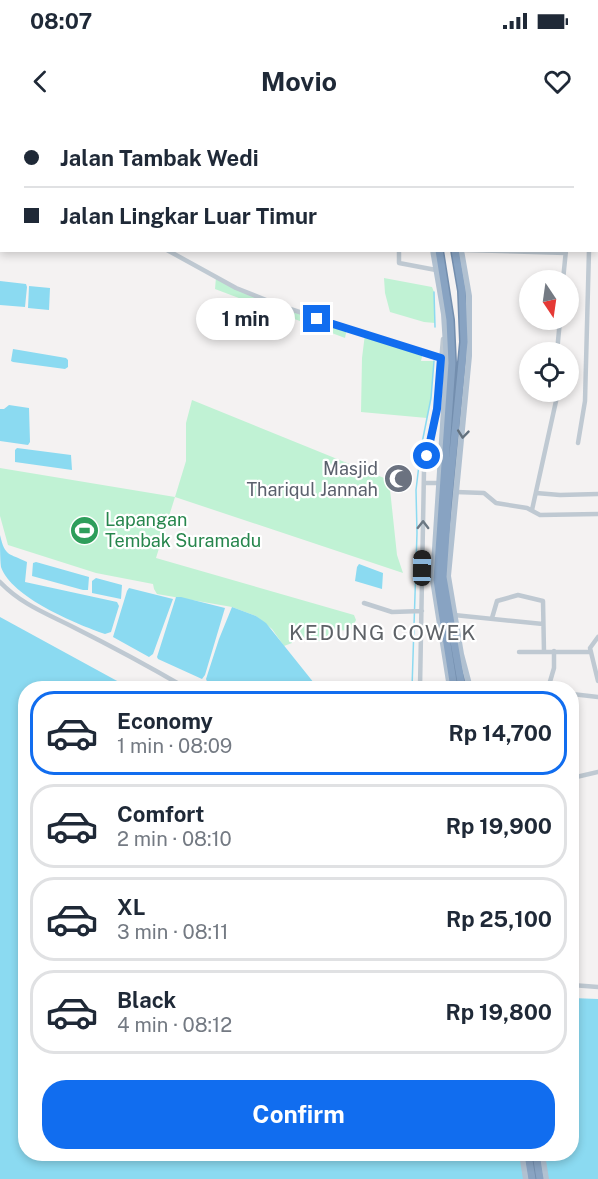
<!DOCTYPE html>
<html lang="en">
<head>
<meta charset="utf-8">
<style>
  :root { --surface:#fff; --page:#f2f2f3; --text:#1f2937; --muted:#747a83; --line:#e0e1e3; --accent:#116def }
  body { margin:0; font-family:"Public Sans",sans-serif; background:var(--page); color:var(--text); height:100vh; display:flex; flex-direction:column; font-size:22px; white-space:nowrap }
  * { box-sizing:border-box; margin:0 }
  p { font-size:20px; color:var(--muted) }
  .icon { flex:none; width:33px; height:33px; fill:none; stroke:currentColor; stroke-width:2; stroke-linecap:round; stroke-linejoin:round }
  .map { position:relative; flex:1; overflow:hidden }
  .panel { position:absolute; left:18px; top:561px; width:561px; height:480px; display:flex; flex-direction:column; background:var(--surface); border-radius:24px; box-shadow:0 3px 9px #0003 }
  .panel>* { flex:none }
  .hud { position:absolute; left:0px; top:0px; width:598px; height:132px; box-shadow:0 3px 9px #0003; display:grid; align-content:center; height:132px; padding:0 24px; background:var(--surface) }
  .needle { width:39px; rotate:167deg }
  .controls { position:absolute; left:519px; top:150px; display:grid; gap:12px }
  .controls a { display:grid; place-items:center; width:60px; height:60px; border-radius:50%; background:var(--surface); box-shadow:0 3px 9px #0003; font-size:30px }
  .end { position:absolute; width:27px; height:27px; margin:-14px; border:8px solid #116def; background:#fff; box-shadow:0 0 0 3px #fff }
  .from { border-radius:50% }
  .bubble { position:absolute; height:42px; border-radius:21px; background:var(--surface); box-shadow:0 3px 9px #0003; font-size:20px; font-weight:700; line-height:42px; text-align:center }
  .car { position:absolute; width:18px; height:36px; margin:-18px -9px; border-radius:8px; box-shadow:0 0 4px 2px #0007; background:linear-gradient(#222 24%,#8ab4d8 0 40%,#222 0 76%,#8ab4d8 0 86%,#222 0) }
  .hud b { display:flex; align-items:center; gap:21px; height:57px; font-size:22px }
  .hud b+b { border-top:2px solid var(--line) }
  .hud i { width:15px; height:15px; background:var(--text) }
  ul { padding:10px 0 0; list-style:none }
  li { display:flex; align-items:center; gap:18px; height:84px; margin:0 12px 9px; padding:0 12px; border:3px solid var(--line); border-radius:24px }
  li div { flex:1 }
  li b { display:block; font-size:22px }
  li em { font-style:normal; font-weight:700 }
  li.on { border-color:var(--accent) }
  li>.icon { width:54px; height:54px; stroke-width:1.5 }
  .primary-button { display:flex; gap:12px; margin-top:auto; padding:12px 24px }
  .primary-button a { flex:1; height:69px; border-radius:24px; background:var(--accent); color:#fff; font-size:24px; font-weight:700; line-height:69px; text-align:center }
  .status { display:flex; justify-content:space-between; align-items:center; height:42px; padding:0 30px; background:var(--surface); direction:ltr }
  .status svg { height:16px; fill:currentColor }
  header { display:flex; justify-content:space-between; align-items:center; height:78px; padding:0 24px; background:var(--surface); font-size:27px; font-weight:700 }
  .map>svg:first-child { display:block }
</style>
</head>
<body>
<div class="status"><b>08:07</b><svg viewBox="0 0 49 12"><path d="M0 12V9h3v3zM5 12V6h3v6zM10 12V3h3v9zM15 12V0h3v12zM26 1h20v11H26zM47 4h2v5h-2z"/></svg></div>
<header><svg class="icon" aria-label="back" viewBox="0 0 24 24"><path d="M15 5l-7 7 7 7"/></svg>Movio<svg class="icon" aria-label="heart" viewBox="0 0 24 24"><path d="M12 20l-8-8c-3-5 5-10 8-4 3-6 11-1 8 4z"/></svg></header>
<div class="map">
<svg width="598" height="1059" viewBox="0 0 598 1059">
  <rect width="100%" height="100%" fill="#f4f2f2"/>
  <!-- green -->
  <path fill="#c0f2d4" d="M216,157L236,168L347,208L345,218L215,169Z
    M384,158L432,167L434,172L435,203L424,202L390,192L385,173Z
    M365,214L423,232L421,241H434L431,278L427,298L361,292L362,238Z
    M192,280L389,360L397,435L403,453L175,377L156,438L354,495L356,500L351,510L330,511L325,522L293,516L291,517L292,523L284,526L272,509L256,496L232,487L157,474L154,469L153,464L96,453L8,425L0,396V348L175,377L186,341V303Z"/>
  <!-- water -->
  <path fill="#8bdaf1" d="M0,161L26,164L27,167L25,187L0,185Z
    M29,166L50,168L49,190L28,188Z
    M13,229L66,238L68,240V247L65,249L13,242L11,241Z
    M9,285L29,288L30,322L28,325L0,321V289H4Z
    M17,328L71,335L72,350L15,342V330Z
    M0,415C5,437 9,433 27,442L25,462L117,482L119,486L111,512L105,514C76,504 11,477 1,447C0,438 0,424 0,415Z
    M36,442L89,457L88,470H83L32,456L33,443Z
    M359,444L383,453L382,469L355,461L357,447Z
    M96,458L122,465L121,479L92,473V461Z
    M129,468L173,479L153,534L149,537L113,517L127,471Z
    M176,477H181L225,488L205,555L202,559L158,539L157,537Z
    M232,487L256,496L266,503L318,568H216L208,564L206,559L219,519Z
    M0,497L130,568H26V1034H572V878L598,879V1059H0Z"/>
  <g fill="none" stroke-linecap="round" stroke-linejoin="round">
    <!-- stream -->
    <path stroke="#8bdaf1" stroke-width="1.5" d="M434,172L435,207
      M412,568L417,413L416,370L421,328L431,278L434,241"/>
    <defs>
      <path id="highway" d="M420,0V2
        M434,0L435,2
        M439,130L450,200L452,243L437,460L454,568
        M455,130L462,171L464,222L448,383L443,457L462,568
        M528,1034L532,1059
        M536,1034L540,1059"/>
    </defs>
    <!-- highway casing -->
    <use href="#highway" stroke="#738eae" stroke-width="10"/>
    <!-- minor -->
    <path stroke="#bfc9d2" stroke-width="4.5" d="M15,0L16,2
      M290,0L291,2
      M479,0V2
      M574,0V2
      M598,0V3
      M597,85H598
      M167,130L236,168L281,186L441,238
      M399,130V143L436,150
      M465,130L566,133
      M563,160L566,130
      M557,232L560,200
      M578,323L585,281L589,130
      M424,363H439
      M456,372L484,373L496,383L527,388L540,395L598,394
      M536,373L560,375L598,374
      M532,390L558,272
      M0,462C22,485 48,494 75,508C113,527 150,547 186,568
      M364,483L392,492L422,491
      M454,495L543,504
      M492,498L497,481L518,475L543,481L544,532
      M598,517L590,528L598,561
      M519,532H591
      M420,568L424,350L437,289L443,219
      M551,568L549,565L554,548V531
      M572,574L598,577
      M572,658L598,652
      M572,865L598,867"/>
    <!-- major -->
    <path stroke="#b1c1d1" stroke-width="6" d="M412,0V2
      M440,0V2
      M433,130L444,194L447,242L433,460L450,568
      M461,130L469,176V236L448,456L461,534L470,568
      M522,1034L526,1059
      M542,1034L546,1059"/>
    <!-- highway -->
    <use href="#highway" stroke="#88a3c2" stroke-width="7"/>
  </g>
  <!-- one-way arrows -->
  <defs><path id="oneway-chevron" d="M-2-3.5L2.5 0L-2 3.5" fill="none" stroke-width="1.6" stroke-linecap="round" stroke-linejoin="round" transform="scale(1.5)"/></defs>
  <use stroke="#62707d" href="#oneway-chevron" transform="translate(463 314) rotate(96)"/>
  <use stroke="#6c7883" href="#oneway-chevron" transform="translate(423 405) rotate(-89)"/>
  <g fill="none" stroke-linecap="round" stroke-linejoin="round">
    <!-- route -->
    <path stroke="#116def" stroke-width="8" d="M317,199L441,238L437,289L427,336"/>
  </g>
  <!-- icons -->
  <defs>
    <symbol id="mosque-disc" viewBox="-11 -11 22 22"><circle r="9.5" fill="#6b7280" stroke="#fff"/><path d="M3.5-4.9A6 6 0 1 0 3.5 4.9A5 5 0 1 1 3.5-4.9Z" fill="#fff"/></symbol>
    <symbol id="stadium-disc" viewBox="-11 -11 22 22"><circle r="9.5" fill="#2e9e5b" stroke="#fff"/><path d="M0-5a6.5 5 0 1 0 0 10a6.5 5 0 1 0 0-10ZM-3.5-1.8h7v3.6h-7Z" fill="#fff"/></symbol>
  </defs>
  <g fill-rule="evenodd">
    <use href="#mosque-disc" x="382" y="342" width="33" height="33"/>
    <use href="#stadium-disc" x="68" y="394" width="33" height="33"/>
  </g>
  <g text-anchor="middle" stroke-width="4.5" stroke-linejoin="round" paint-order="stroke">
    <!-- worship labels -->
    <g font-size="18" fill="#5b616d" stroke="#fff" text-anchor="end">
      <text x="378" y="355">Masjid<tspan x="378" dy="21">Thariqul Jannah</tspan></text>
    </g>
    <!-- leisure labels -->
    <g font-size="18" fill="#27864d" stroke="#fff" text-anchor="start">
      <text x="105" y="406">Lapangan<tspan x="105" dy="21">Tembak Suramadu</tspan></text>
    </g>
    <!-- quarter labels -->
    <g font-size="21" letter-spacing="1.5" fill="#5e6267" stroke="#fff">
      <text x="383" y="520">KEDUNG COWEK</text>
    </g>
  </g>
</svg>
<div class="controls">
<a><svg class="needle" viewBox="-14 -14 28 28"><path d="M0-13l5 13h-10z" fill="#e53935"/><path d="M0 13l5-13h-10z" fill="#747a83"/></svg></a>
<a><svg class="icon" aria-label="locate" viewBox="0 0 24 24"><circle cx="12" cy="12" r="6"/><path d="M12 2v4M12 18v4M2 12h4M18 12h4"/></svg></a>
</div>
<i class="end from" style="left:427px;top:336px"></i>
<i class="end" style="left:317px;top:199px"></i>
<div class="bubble" style="left:196px;top:178px;width:99px">1 min</div>
<i class="car" style="left:422px;top:448px;rotate:1deg"></i>
<div class="hud">
<b><i class="from"></i>Jalan Tambak Wedi</b>
<b><i></i>Jalan Lingkar Luar Timur</b>
</div>
<section class="panel">
<ul>
<li class="on"><svg class="icon" aria-label="car" viewBox="0 0 24 24"><path d="M5 17H2v-5l4-1 3-4h7l3 4 3 1v5h-3M9 17h6M6 11h13"/><circle cx="7" cy="17" r="2"/><circle cx="17" cy="17" r="2"/></svg><div><b>Economy</b><p>1 min · 08:09</p></div><em>Rp 14,700</em></li>
<li><svg class="icon" aria-label="car" viewBox="0 0 24 24"><path d="M5 17H2v-5l4-1 3-4h7l3 4 3 1v5h-3M9 17h6M6 11h13"/><circle cx="7" cy="17" r="2"/><circle cx="17" cy="17" r="2"/></svg><div><b>Comfort</b><p>2 min · 08:10</p></div><em>Rp 19,900</em></li>
<li><svg class="icon" aria-label="car" viewBox="0 0 24 24"><path d="M5 17H2v-5l4-1 3-4h7l3 4 3 1v5h-3M9 17h6M6 11h13"/><circle cx="7" cy="17" r="2"/><circle cx="17" cy="17" r="2"/></svg><div><b>XL</b><p>3 min · 08:11</p></div><em>Rp 25,100</em></li>
<li><svg class="icon" aria-label="car" viewBox="0 0 24 24"><path d="M5 17H2v-5l4-1 3-4h7l3 4 3 1v5h-3M9 17h6M6 11h13"/><circle cx="7" cy="17" r="2"/><circle cx="17" cy="17" r="2"/></svg><div><b>Black</b><p>4 min · 08:12</p></div><em>Rp 19,800</em></li>
</ul>
<div class="primary-button"><a>Confirm</a></div>
</section>
</div>
</body>
</html>
